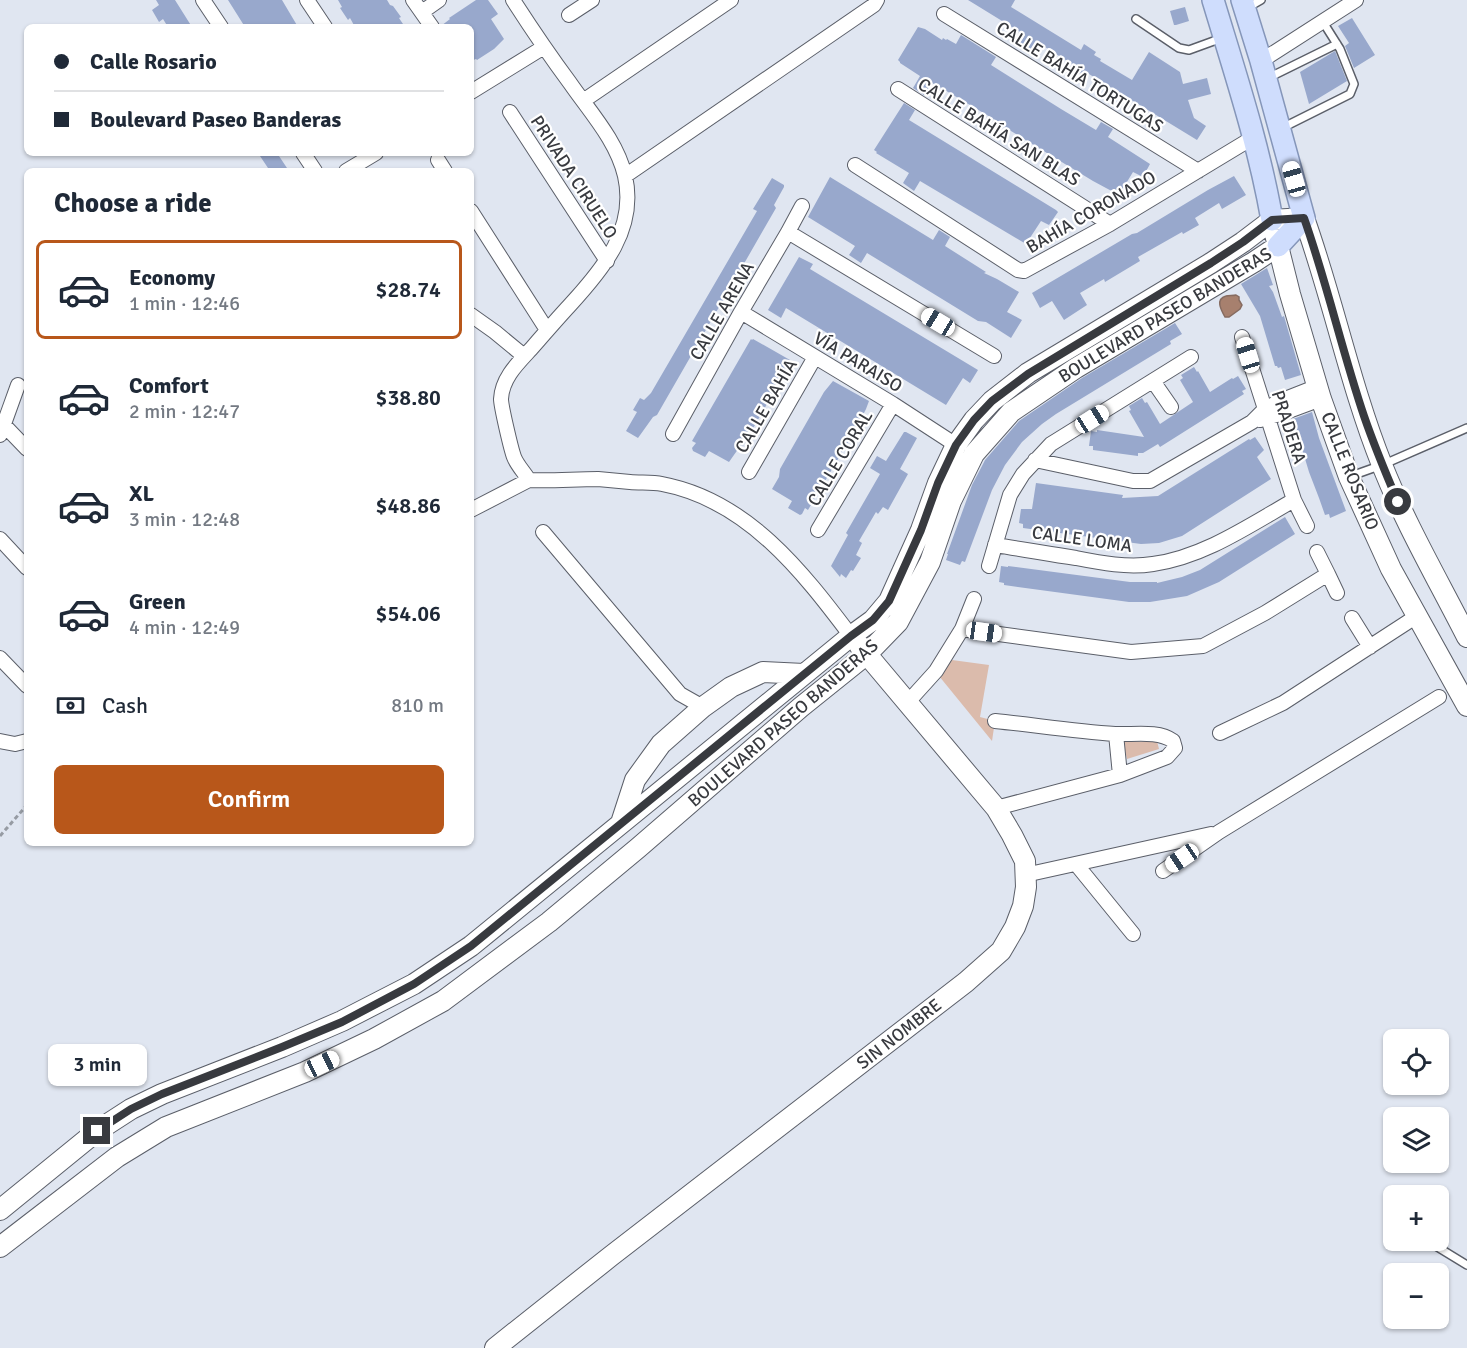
<!DOCTYPE html>
<html lang="en">
<head>
<meta charset="utf-8">
<style>
  :root { --surface:#fff; --page:#f6f6f7; --text:#1f2937; --muted:#747a83; --line:#e0e1e3; --accent:#b8571a }
  body { margin:0; font-family:Signika,sans-serif; background:var(--page); color:var(--text); height:100vh; display:flex; flex-direction:column; font-size:22px; white-space:nowrap }
  * { box-sizing:border-box; margin:0 }
  p { font-size:20px; color:var(--muted) }
  .icon { flex:none; width:33px; height:33px; fill:none; stroke:currentColor; stroke-width:2; stroke-linecap:round; stroke-linejoin:round }
  .map { position:relative; flex:1; overflow:hidden }
  .panel { position:absolute; left:24px; top:168px; width:450px; height:678px; display:flex; flex-direction:column; background:var(--surface); border-radius:9px; box-shadow:0 2px 4px #0004 }
  .panel>* { flex:none }
  .banner { position:absolute; left:24px; top:24px; width:450px; height:132px; border-radius:9px; box-shadow:0 2px 4px #0004; display:grid; align-content:center; height:132px; padding:0 30px; background:var(--surface) }
  .tools { position:absolute; left:1383px; top:1029px; display:grid; gap:12px }
  .tools a { display:grid; place-items:center; width:66px; height:66px; border-radius:9px; background:var(--surface); box-shadow:0 2px 4px #0004; font-size:30px }
  .end { position:absolute; width:27px; height:27px; margin:-14px; border:8px solid #383a3f; background:#fff; box-shadow:0 0 0 3px #fff }
  .from { border-radius:50% }
  .bubble { position:absolute; height:42px; border-radius:9px; background:var(--surface); box-shadow:0 2px 4px #0004; font-size:20px; font-weight:600; line-height:42px; text-align:center }
  .car { position:absolute; width:18px; height:36px; margin:-18px -9px; border-radius:8px; box-shadow:0 0 4px 2px #0007; background:linear-gradient(#fff 24%,#345 0 40%,#fff 0 76%,#345 0 86%,#fff 0) }
  .banner b { display:flex; align-items:center; gap:21px; height:57px; font-size:22px }
  .banner b+b { border-top:2px solid var(--line) }
  .banner i { width:15px; height:15px; background:var(--text) }
  ul { padding:0; list-style:none }
  li { display:flex; align-items:center; gap:18px; height:99px; margin:0 12px 9px; padding:0 18px; border:3px solid transparent; border-radius:9px }
  li div { flex:1 }
  li b { display:block; font-size:22px }
  li em { font-style:normal; font-weight:600 }
  li.on { border-color:var(--accent) }
  li>.icon { width:54px; height:54px; stroke-width:1.5 }
  h2 { padding:0 30px; font-size:27px; line-height:72px }
  .pay { display:flex; align-items:center; gap:15px; height:66px; padding:0 30px; font-size:22px }
  .pay p { margin-inline-start:auto }
  .action { display:flex; gap:12px; margin-top:auto; padding:12px 30px }
  .action a { flex:1; height:69px; border-radius:9px; background:var(--accent); color:#fff; font-size:24px; font-weight:600; line-height:69px; text-align:center }
  .map>svg:first-child { display:block }
</style>
</head>
<body>
<div class="map">
<svg width="1467" height="1348" viewBox="0 0 1467 1348">
  <rect width="100%" height="100%" fill="#e0e6f1"/>
  <!-- green -->
  <path fill="#dbbbac" d="M952,660L989,665L980,717L995,721L992,741L939,676Z
    M1157,741L1159,749L1127,759L1123,742Z"/>
  <!-- water -->
  <path fill="#a7806e" stroke="#866b60" stroke-width="1.5" d="M1236,295L1239,297V300L1242,305L1240,309L1229,317H1225C1221,310 1215,299 1226,296C1229,295 1233,296 1236,295Z"/>
  <!-- building -->
  <path fill="#98a8cc" d="M156,0H175L192,27H168L163,19L159,22L152,10L159,5Z
    M228,0H282L298,27H245Z
    M338,0H387L390,5L393,6L401,17L399,18L405,27H355L350,18L348,20L340,8L342,7Z
    M476,0H488L498,14L491,19L504,39L494,49L477,60L476,59L471,61V27L441,26L450,19L449,18Z
    M968,0H1015L1011,7L1081,50L1084,44L1096,52L1094,55L1101,59L1100,61L1132,80L1149,52L1180,72L1183,84L1207,78L1211,94L1188,100L1194,118L1206,126L1197,140L1084,71L1078,81L1066,74L1072,64L1037,42L1031,53L1019,45L1025,35Z
    M1185,7L1189,21L1176,25H1174L1170,11Z
    M1352,18L1375,55L1354,68L1345,46L1349,43L1338,26Z
    M918,27L925,29L942,40L943,38L946,40L947,39L956,44L961,35L996,57L991,65L1061,109L1096,130L1101,122L1113,129L1108,137L1150,164L1143,177L1133,172L1119,195L1093,181L1001,125L1002,124L938,86L932,83L924,95L913,88L920,76L900,63V62L898,60Z
    M1335,51L1347,81L1309,104L1300,72Z
    M904,103L915,110L909,120L1056,210L1058,212L1049,225L1041,221L1026,244L920,181L914,191L903,183L909,173L876,153L877,152L874,150Z
    M258,153H277L289,171H270Z
    M1234,176L1246,195L1222,209L1219,203L1195,218L1199,225L1183,234L1182,232L1138,257L1140,261L1105,282L1104,279L1080,293L1087,305L1064,320L1052,301L1040,308L1032,293L1132,234L1137,233L1208,190Z
    M830,177L933,240L939,230L950,237L945,246L986,272L984,273L997,279L1019,292L1007,312L1022,320L1011,338L986,322L978,321L867,253L861,263L849,255L855,246L808,217Z
    M772,178L784,185V187L774,205L776,208L657,415L653,417L638,438L626,431L637,412L633,410L640,398L644,400L651,393L757,211L753,209Z
    M799,257L813,264L810,269L978,370L970,383L963,378L946,405L786,308L781,318L768,310Z
    M1267,268L1273,285L1269,286L1273,292L1282,317L1284,316L1301,375L1285,380L1281,367L1278,368L1277,366H1275L1260,316L1241,284Z
    M1175,323L1182,334L1170,341L1171,344L1056,414L1042,424L1022,442L1005,465L992,490L965,562L962,561L960,565L946,560L948,554H947L972,485L982,466L985,460L1019,421L1082,378Z
    M751,339L752,340L753,339L790,360L789,361L791,362L743,446L741,445L729,462L709,451L705,457L693,451L692,448L696,443L692,441Z
    M1194,367L1197,372L1198,371L1210,392L1232,378L1233,379L1238,376L1246,389L1242,391L1244,394L1160,447L1158,444L1143,453H1138V456L1093,450V446H1089L1091,431L1097,432V430L1144,437L1129,411L1131,410L1129,406L1142,398L1145,403L1147,402L1160,424L1193,402L1180,380L1183,378L1181,375Z
    M833,381L869,401L866,409L858,425L808,510L805,508L802,514L800,515L788,508L792,501L772,489L779,477L780,469L824,392Z
    M1312,412L1319,438L1346,511L1330,518L1329,514L1325,515L1319,498L1309,472L1293,419Z
    M904,432H906L917,438L900,469L908,474L888,510L883,507L878,514L876,512L859,541L862,543L856,555L861,558L853,571L851,570L846,578L841,574L840,577L831,566L848,535L846,533L880,474L870,468L877,456L886,461Z
    M1255,437L1264,450L1257,457L1271,479L1182,536L1159,543L1141,544L1023,528V524L1019,523L1021,509H1032L1036,483L1123,495L1122,498L1158,496L1249,439L1250,440Z
    M1285,517L1295,534L1219,582L1187,596L1150,602H1129L1004,585V583L999,582L1001,566L1008,567V566L1130,582H1157V583L1182,577L1200,570Z"/>
  <g fill="none" stroke-linecap="round" stroke-linejoin="round">
    <defs>
      <path id="lane" d="M1247,8L1261,0
        M1136,19L1179,48L1189,50L1222,38
        M1268,78L1337,44
        M1282,128L1350,94L1354,84L1340,49L1323,22
        M1351,476L1382,465L1467,428
        M1426,1240L1467,1265"/>
      <path id="street" d="M203,0L221,27
        M307,0L325,27
        M413,0L432,27
        M513,0C531,28 550,56 570,83C590,112 617,141 625,176C637,229 603,269 570,305C557,319 544,334 531,349C518,363 502,378 501,399C501,406 511,449 514,457C517,465 524,472 529,480C552,481 575,479 598,479C608,480 619,481 630,482C640,483 652,482 662,484C747,500 802,571 851,636
        M422,12L439,0
        M944,14L1198,171
        M569,15L592,0
        M1261,61L1356,0
        M898,89L1110,224
        M471,92L544,47
        M583,101L731,0
        M510,112L607,261
        M303,153L315,171
        M438,160L445,171
        M855,165L1018,270L1024,271L1110,224L1254,137
        M346,171L376,153
        M625,176L874,5L877,0
        M471,211L547,330
        M788,232L994,356
        M741,312L893,404L956,445
        M471,315L495,332L524,356
        M1242,337L1294,500L1307,526
        M1153,381L1171,407
        M1260,420L1286,412L1321,399
        M4,425L27,449
        M673,434L741,312L788,232L802,206
        M0,435L18,385
        M1035,460L1133,481H1150L1252,422L1265,409L1280,401L1318,386
        M749,472L815,357
        M471,510L529,480
        M818,530L893,404
        M543,532L680,694L703,707
        M0,539L27,568
        M995,545C1022,549 1049,554 1076,558C1101,563 1128,568 1153,564C1204,557 1250,525 1294,500
        M989,566L1010,495L1023,474L1051,444L1191,357
        M1328,574L1337,593
        M1352,618L1370,647
        M962,629L1131,652L1203,646L1265,613L1328,574L1317,552
        M0,658L27,686
        M908,702L936,671L962,629L974,599
        M995,721C1034,725 1074,731 1115,734C1133,735 1158,730 1173,741L1175,748L1167,757L1120,775L996,808
        M1220,733L1283,703L1417,616
        M1116,734L1120,775
        M0,741L15,744L27,741
        M1076,864L1133,934
        M1163,871L1219,832L1439,697
        M1025,875L1211,834"/>
      <path id="secondary" d="M1275,234L1290,294L1321,399L1349,477L1391,569L1467,706
        M621,823L635,780L661,744L703,707L731,687L763,672L804,674
        M0,1210L97,1131L131,1109L162,1094L282,1047L342,1021L414,984L471,946L851,636L873,620L889,601L921,530L938,483L956,445L974,420L992,401L1028,373L1211,263L1243,242L1272,220L1304,218C1333,299 1350,385 1382,465C1406,525 1438,580 1467,637
        M0,1247L117,1157L166,1127L305,1072L374,1039L443,1001L549,922L638,848L801,707L867,654L898,622L930,562L951,501L974,454L1011,412L1076,368L1254,262L1278,246
        M495,1348L611,1256L966,982L1001,951L1015,927L1023,906L1026,887L1025,861L1012,835L996,808L859,645"/>
      <path id="primary" d="M1213,0C1235,73 1259,145 1272,220
        M1242,0L1261,61L1304,218L1278,246"/>
    </defs>
    <!-- lane casing -->
    <use href="#lane" stroke="#5b5f69" stroke-width="10"/>
    <!-- street casing -->
    <use href="#street" stroke="#5b5f69" stroke-width="16"/>
    <!-- secondary casing -->
    <use href="#secondary" stroke="#5b5f69" stroke-width="22"/>
    <!-- primary casing -->
    <use href="#primary" stroke="#8596b9" stroke-width="24"/>
    <!-- path -->
    <path stroke="#969ba3" stroke-width="3" stroke-dasharray="4.5 3" stroke-linecap="butt" d="M0,836L27,805"/>
    <!-- lane -->
    <use href="#lane" stroke="#fff" stroke-width="7"/>
    <!-- street -->
    <use href="#street" stroke="#fff" stroke-width="14"/>
    <!-- secondary -->
    <use href="#secondary" stroke="#fff" stroke-width="20"/>
    <!-- primary -->
    <use href="#primary" stroke="#cfddfd" stroke-width="21"/>
  </g>
  <g fill="none" stroke-linecap="round" stroke-linejoin="round">
    <!-- route -->
    <path stroke="#383a3f" stroke-width="8" d="M97,1131L131,1109L162,1094L282,1047L342,1022L414,984L471,946L851,636L873,620L889,601L921,530L938,483L956,445L974,420L992,401L1028,374L1211,263L1243,242L1272,220L1304,218C1327,283 1342,351 1364,416C1374,445 1386,474 1398,502"/>
  </g>
  <g text-anchor="middle" stroke-width="4.5" stroke-linejoin="round" paint-order="stroke">
    <!-- street labels -->
    <g font-size="18" fill="#383a3f" stroke="#fff">
      <text transform="translate(1080 77) rotate(32)" y="6">CALLE BAHÍA TORTUGAS</text>
      <text transform="translate(999 132) rotate(32)" y="6">CALLE BAHÍA SAN BLAS</text>
      <text transform="translate(574 177) rotate(57)" y="6">PRIVADA CIRUELO</text>
      <text transform="translate(1091 212) rotate(-30)" y="6">BAHÍA CORONADO</text>
      <text transform="translate(722 311) rotate(-60)" y="6">CALLE ARENA</text>
      <text transform="translate(1165 315) rotate(-31)" y="6">BOULEVARD PASEO BANDERAS</text>
      <text transform="translate(858 362) rotate(31)" y="6">VÍA PARAISO</text>
      <text transform="translate(766 406) rotate(-60)" y="6">CALLE BAHÍA</text>
      <text transform="translate(1289 427) rotate(72)" y="6">PRADERA</text>
      <text transform="translate(840 458) rotate(-59)" y="6">CALLE CORAL</text>
      <text transform="translate(1350 471) rotate(68)" y="6">CALLE ROSARIO</text>
      <text transform="translate(1082 539) rotate(8)" y="6">CALLE LOMA</text>
      <text transform="translate(783 723) rotate(-41)" y="6">BOULEVARD PASEO BANDERAS</text>
      <text transform="translate(899 1034) rotate(-38)" y="6">SIN NOMBRE</text>
    </g>
  </g>
</svg>
<div class="tools">
<a><svg class="icon" aria-label="locate" viewBox="0 0 24 24"><circle cx="12" cy="12" r="6"/><path d="M12 2v4M12 18v4M2 12h4M18 12h4"/></svg></a>
<a><svg class="icon" aria-label="layers" viewBox="0 0 24 24"><path d="M12 4l9 5-9 5-9-5zM3 14l9 5 9-5"/></svg></a>
<a>+</a>
<a>−</a>
</div>
<i class="end from" style="left:1398px;top:502px"></i>
<i class="end" style="left:97px;top:1131px"></i>
<div class="bubble" style="left:48px;top:1044px;width:99px">3 min</div>
<i class="car" style="left:1294px;top:179px;rotate:344deg"></i>
<i class="car" style="left:938px;top:322px;rotate:301deg"></i>
<i class="car" style="left:1248px;top:355px;rotate:343deg"></i>
<i class="car" style="left:1092px;top:419px;rotate:58deg"></i>
<i class="car" style="left:984px;top:632px;rotate:98deg"></i>
<i class="car" style="left:1182px;top:858px;rotate:236deg"></i>
<i class="car" style="left:322px;top:1064px;rotate:65deg"></i>
<div class="banner">
<b><i class="from"></i>Calle Rosario</b>
<b><i></i>Boulevard Paseo Banderas</b>
</div>
<section class="panel">
<h2>Choose a ride</h2>
<ul>
<li class="on"><svg class="icon" aria-label="car" viewBox="0 0 24 24"><path d="M5 17H2v-5l4-1 3-4h7l3 4 3 1v5h-3M9 17h6M6 11h13"/><circle cx="7" cy="17" r="2"/><circle cx="17" cy="17" r="2"/></svg><div><b>Economy</b><p>1 min · 12:46</p></div><em>$28.74</em></li>
<li><svg class="icon" aria-label="car" viewBox="0 0 24 24"><path d="M5 17H2v-5l4-1 3-4h7l3 4 3 1v5h-3M9 17h6M6 11h13"/><circle cx="7" cy="17" r="2"/><circle cx="17" cy="17" r="2"/></svg><div><b>Comfort</b><p>2 min · 12:47</p></div><em>$38.80</em></li>
<li><svg class="icon" aria-label="car" viewBox="0 0 24 24"><path d="M5 17H2v-5l4-1 3-4h7l3 4 3 1v5h-3M9 17h6M6 11h13"/><circle cx="7" cy="17" r="2"/><circle cx="17" cy="17" r="2"/></svg><div><b>XL</b><p>3 min · 12:48</p></div><em>$48.86</em></li>
<li><svg class="icon" aria-label="car" viewBox="0 0 24 24"><path d="M5 17H2v-5l4-1 3-4h7l3 4 3 1v5h-3M9 17h6M6 11h13"/><circle cx="7" cy="17" r="2"/><circle cx="17" cy="17" r="2"/></svg><div><b>Green</b><p>4 min · 12:49</p></div><em>$54.06</em></li>
</ul>
<div class="pay"><svg class="icon" aria-label="cash" viewBox="0 0 24 24"><path d="M3 7h18v10H3z"/><circle cx="12" cy="12" r="2"/></svg>Cash<p>810 m</p></div>
<div class="action"><a>Confirm</a></div>
</section>
</div>
</body>
</html>
